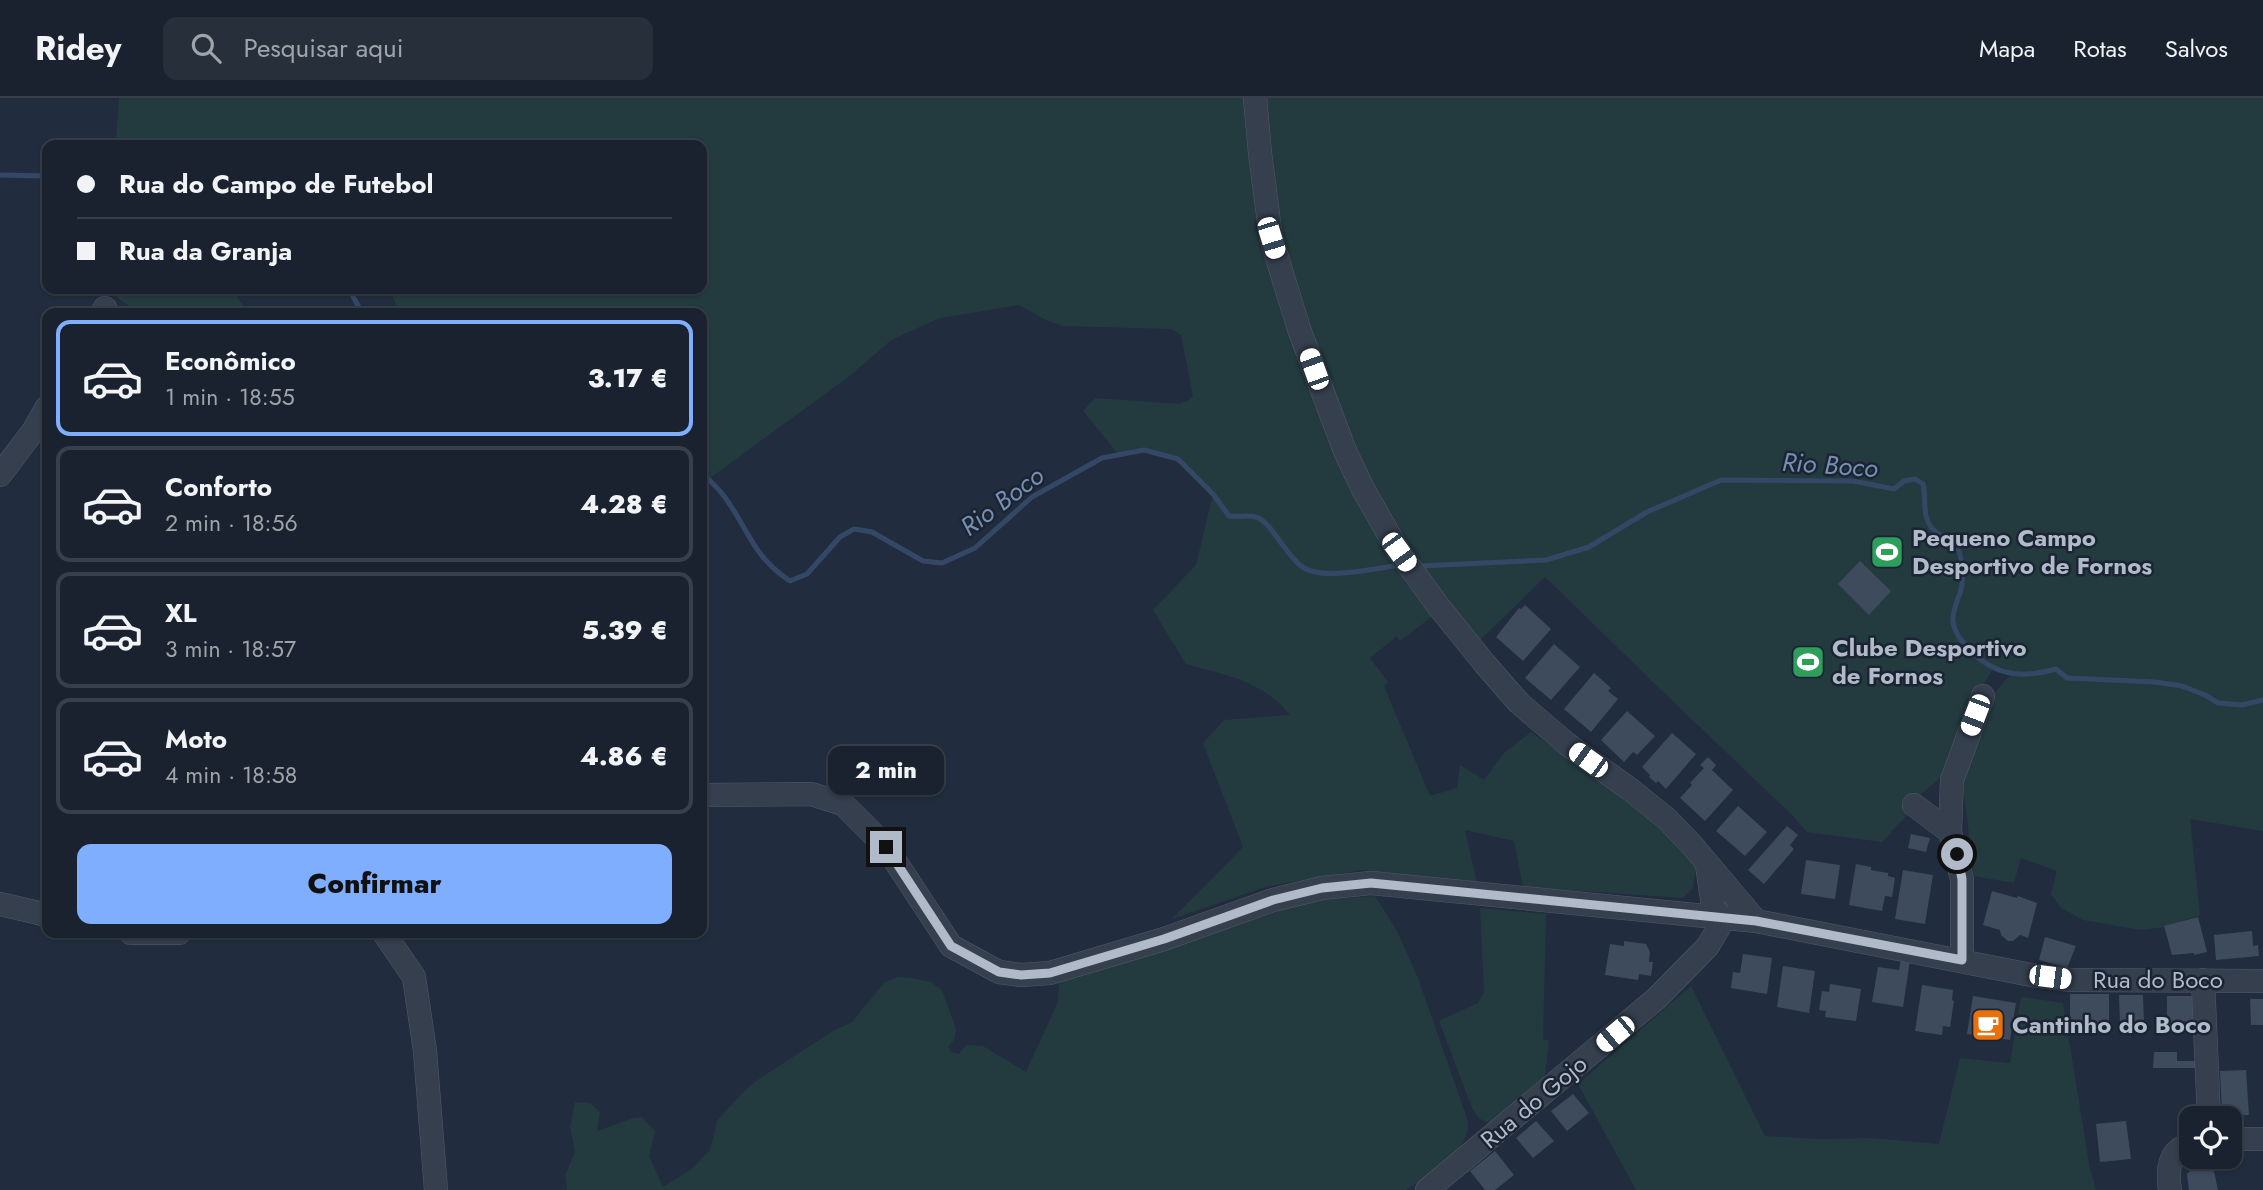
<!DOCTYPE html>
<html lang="pt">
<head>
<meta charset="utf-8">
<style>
  :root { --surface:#19222e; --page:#262f3a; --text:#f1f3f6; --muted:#9fa4aa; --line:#373f4a; --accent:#80aeff }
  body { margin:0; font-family:Jost,sans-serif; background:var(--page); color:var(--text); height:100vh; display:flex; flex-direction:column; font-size:26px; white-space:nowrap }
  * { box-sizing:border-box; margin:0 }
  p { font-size:23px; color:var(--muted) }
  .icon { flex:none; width:38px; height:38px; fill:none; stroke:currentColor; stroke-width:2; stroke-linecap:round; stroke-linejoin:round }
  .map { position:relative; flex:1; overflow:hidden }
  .panel { position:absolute; left:42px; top:210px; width:665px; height:630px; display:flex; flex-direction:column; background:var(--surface); border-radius:14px; box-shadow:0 2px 5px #0004,0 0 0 2px var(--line) }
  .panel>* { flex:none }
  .guide { position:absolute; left:42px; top:42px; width:665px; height:154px; border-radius:14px; box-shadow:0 2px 5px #0004,0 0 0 2px var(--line); display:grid; align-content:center; height:154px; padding:0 35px; background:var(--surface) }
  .fabs { position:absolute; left:2179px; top:1008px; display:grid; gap:14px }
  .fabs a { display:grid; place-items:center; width:63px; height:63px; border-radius:14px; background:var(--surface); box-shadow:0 2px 5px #0004,0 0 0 2px var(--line); font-size:35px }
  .end { position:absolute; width:32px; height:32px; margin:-16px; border:9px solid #b1bac9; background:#111; box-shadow:0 0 0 4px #111 }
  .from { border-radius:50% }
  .bubble { position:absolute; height:49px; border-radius:14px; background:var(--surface); box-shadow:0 2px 5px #0004,0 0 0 2px var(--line); font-size:23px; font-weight:800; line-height:49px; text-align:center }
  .car { position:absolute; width:21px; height:42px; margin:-21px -10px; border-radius:9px; box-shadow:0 0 5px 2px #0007; background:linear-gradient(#fff 24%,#345 0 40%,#fff 0 76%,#345 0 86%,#fff 0) }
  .guide b { display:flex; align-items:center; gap:24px; height:66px; font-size:26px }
  .guide b+b { border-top:2px solid var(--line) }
  .guide i { width:18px; height:18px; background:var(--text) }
  ul { padding:12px 0 0; list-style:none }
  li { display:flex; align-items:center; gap:21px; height:116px; margin:0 14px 10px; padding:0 21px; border:4px solid var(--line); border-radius:14px }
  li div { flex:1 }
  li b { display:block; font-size:26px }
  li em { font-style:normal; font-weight:800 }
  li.current { border-color:var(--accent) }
  li>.icon { width:63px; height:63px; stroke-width:1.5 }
  .button { display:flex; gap:14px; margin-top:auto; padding:14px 35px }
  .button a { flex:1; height:80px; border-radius:14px; background:var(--accent); color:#111; font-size:28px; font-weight:800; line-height:80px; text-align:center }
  header { display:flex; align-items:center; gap:42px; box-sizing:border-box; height:98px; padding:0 35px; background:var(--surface); border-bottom:2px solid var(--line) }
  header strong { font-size:33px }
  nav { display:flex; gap:38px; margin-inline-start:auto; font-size:24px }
  .search { width:490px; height:63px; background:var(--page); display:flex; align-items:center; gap:18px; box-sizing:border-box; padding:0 24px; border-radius:14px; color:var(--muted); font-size:26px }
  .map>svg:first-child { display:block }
</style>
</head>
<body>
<header>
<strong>Ridey</strong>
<div class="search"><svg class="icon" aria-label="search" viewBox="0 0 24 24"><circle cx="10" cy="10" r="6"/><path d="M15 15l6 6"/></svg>Pesquisar aqui</div>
<nav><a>Mapa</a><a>Rotas</a><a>Salvos</a></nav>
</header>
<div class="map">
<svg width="2263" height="1092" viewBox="0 0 2263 1092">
  <rect width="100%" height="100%" fill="#212d3e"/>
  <!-- green -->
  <path fill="#233b3f" d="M119,0H2263V733L2190,721L2200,817L2165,829L2141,832L2083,822L2061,810L2051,796L2057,773L2021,760L2014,785L1974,778L1961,671L1989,603L2005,582L2014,576L1993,571L1975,600L1941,679L1917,700L1910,714L1882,744L1807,734L1790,715L1658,589L1545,479L1480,542L1421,468L1401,440L1362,367L1316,255L1278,120L1255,123L1260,147L1327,334L1391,460L1405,484L1434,517L1400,543L1397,538L1370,560L1388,584L1384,588L1430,698L1457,690L1460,667L1484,682L1504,655L1531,634L1655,724L1696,768L1693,790L1683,800L1523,789L1514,743L1465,732L1477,785L1362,772L1265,789L1172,821L1243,749L1203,645L1224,622L1290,617C1264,583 1225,577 1186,566L1153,512L1196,467L1213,396C1179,362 1170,347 1119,357L1083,313L1095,300L1179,306L1189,302L1193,298L1181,237L1172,231L1063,228L1048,223L1019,207L940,220L891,242L851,277L706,383L702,382V215H399L390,191H702V47H109L116,41Z
    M115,191H231L249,215H139L115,198Z
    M1375,798L1397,833L1418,880L1468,1023C1469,1057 1432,1076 1406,1092H567L565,1077L575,1054L570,1028L575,1004L590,1005L600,1014L597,1033L633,1020L642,1019L655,1033L649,1058L663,1089L692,1071L710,1052L717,1023L744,993L759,981L833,933L852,924L884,885L898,879L911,880L931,884L942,892L956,931L954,942L948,948L951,954L959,956L966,947L983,948L1026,974L1058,904L1059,885L1285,811L1319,802Z
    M1480,810L1546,816L1543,941L1549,943L1544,984L1494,1025C1482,1024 1478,1021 1472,1010L1439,923L1478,905L1484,894Z
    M1691,888L1765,1038L1821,1041L1871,1040L1939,1046L1960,960L2010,965L2021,899L2063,905L2090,1071L2096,1092H1636L1578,986Z"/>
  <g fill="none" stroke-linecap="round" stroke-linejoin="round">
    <!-- stream -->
    <path stroke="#344866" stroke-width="5" d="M0,77L47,78
      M349,191L362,215
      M702,375C709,382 718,390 724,398C749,432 753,459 790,483L807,476L840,439L854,431L872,434L923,463L942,465L975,450L1032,399L1102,360L1144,352L1178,361L1213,396L1229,418C1238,419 1248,417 1256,419C1271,423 1287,460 1304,470C1324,482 1371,471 1395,468
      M1421,468L1546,462L1589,449L1647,414L1721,382L1853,383L1894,391L1904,383L1915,381L1923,386C1927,403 1920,422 1937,435C1945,440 1955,440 1958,450C1962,461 1964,480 1961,492C1958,502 1952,513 1953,523C1954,534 1961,542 1968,550C1994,578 2021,581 2056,571L2067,580L2155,584L2182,588L2205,597L2218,605L2242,607L2263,602"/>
  </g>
  <!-- building -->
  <path fill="#3d4b5d" d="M1860,463L1891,493L1869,517L1838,486Z
    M1525,507L1551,531L1523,563L1496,539L1519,510L1521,511Z
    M1554,546L1580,569L1551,602L1525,580Z
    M1594,575L1611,590L1608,593L1618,601L1591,634L1564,611Z
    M1627,613L1655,638L1637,657L1633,654L1624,664L1601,642Z
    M1672,635L1696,656L1666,691L1658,683L1656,685L1649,679L1650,677L1642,669Z
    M1708,659L1716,667L1712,672L1733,692L1705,723L1680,700L1692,687L1690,685L1704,670L1700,667Z
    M1738,708L1767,734L1745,758L1716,733Z
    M1787,728L1798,737L1790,747L1794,751L1764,786L1748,772Z
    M1911,736L1930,740L1926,754L1908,750Z
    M1806,762L1840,767L1835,801L1801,796Z
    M1856,766L1871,769V772L1888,775V778L1895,780L1892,799L1885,798L1882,813L1849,807Z
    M1903,772L1933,777L1925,826L1895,821Z
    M1992,793L2017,800L2018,798L2037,805L2028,840L2020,837L2013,843H2008L2001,837L2000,832L1983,827Z
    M2198,819L2207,854L2194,857V855L2172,857L2164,828Z
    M2252,833L2253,848L2258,847L2259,858L2216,862L2214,837Z
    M2045,839L2076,848L2067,870L2039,862Z
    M1624,843L1646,846L1650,854L1649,864H1653L1651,878L1639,876L1638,882L1605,877L1610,846L1624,848Z
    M1743,856L1772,860L1767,896L1731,890L1733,874L1740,875Z
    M1901,860L1910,862L1903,909L1872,904L1878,869L1899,872Z
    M1783,868L1815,873L1809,915L1777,909Z
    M1830,886L1861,891L1856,923L1825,919L1826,913L1819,912L1822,893L1829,894Z
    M1922,887L1953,892L1952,902L1954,903L1950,929L1943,928L1942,937L1915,933Z
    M2070,896H2109V936H2070Z
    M2119,897H2143L2144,926H2120Z
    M1973,898L2016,905L2010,942L1967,936Z
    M2167,898H2195V924L2178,923V933H2167Z
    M2250,901H2263V927H2251Z
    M2154,954H2177V963H2197V970H2153Z
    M2246,972L2249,1017H2234L2233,1012L2222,1013L2220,973Z
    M1573,996L1589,1015L1567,1033L1551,1013Z
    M1536,1023L1554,1043L1533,1060L1516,1040Z
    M2126,1023L2131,1061L2100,1064L2096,1026Z
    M1495,1053L1514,1077L1495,1092H1485L1470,1073Z
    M2213,1069L2218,1092H2189L2187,1076L2190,1073Z"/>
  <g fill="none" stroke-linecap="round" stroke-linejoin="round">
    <defs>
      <path id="minor" d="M1255,0L1260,55L1271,140L1299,231L1345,353L1363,391L1399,454L1439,509L1485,566L1519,605L1567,646L1631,692L1667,721L1691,746L1756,823
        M102,215L105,210
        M0,377L34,332L47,309
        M702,697L811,696L843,706L886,749L951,848L999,874L1021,877L1050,875L1164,841L1273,802L1322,790L1371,785L1756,823L2031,877L2070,882L2263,883
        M1914,707L1950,734
        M0,806L47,817
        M131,835H179
        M384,835L414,879L425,953L436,1092
        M1962,862V781L1950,734L1952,682L1983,598
        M2203,882L2209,1020
        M2230,1041H2263
        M1427,1092L1657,900L1708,848L1718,831L1720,821L1713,808L1707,767
        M2170,1092C2167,1073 2168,1051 2191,1047"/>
    </defs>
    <!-- minor casing -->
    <use href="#minor" stroke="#515a69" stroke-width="24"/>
    <!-- minor -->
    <use href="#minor" stroke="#353f4e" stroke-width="23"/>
  </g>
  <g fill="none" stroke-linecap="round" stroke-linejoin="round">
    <!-- route -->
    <path stroke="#b1bac9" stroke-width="9" d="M886,749L951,848L999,874L1021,877L1050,875L1164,841L1273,802L1322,790L1371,785L1756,823L1962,862V781L1957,756"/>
  </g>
  <!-- icons -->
  <defs>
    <symbol id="stadium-square" viewBox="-11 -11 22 22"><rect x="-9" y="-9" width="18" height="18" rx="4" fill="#2e9e5b" stroke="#1b2433"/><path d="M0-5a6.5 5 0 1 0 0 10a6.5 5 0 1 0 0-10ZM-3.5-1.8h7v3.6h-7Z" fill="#fff"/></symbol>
    <symbol id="cafe-square" viewBox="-11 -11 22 22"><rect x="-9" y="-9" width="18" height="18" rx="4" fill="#e8710a" stroke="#1b2433"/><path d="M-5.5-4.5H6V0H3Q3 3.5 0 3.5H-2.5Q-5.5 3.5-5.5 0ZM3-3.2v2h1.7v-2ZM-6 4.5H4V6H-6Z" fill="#fff"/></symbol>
  </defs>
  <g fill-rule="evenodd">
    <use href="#stadium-square" x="1868" y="435" width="38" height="38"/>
    <use href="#stadium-square" x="1789" y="545" width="38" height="38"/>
    <use href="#cafe-square" x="1969" y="908" width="38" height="38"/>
  </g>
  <g text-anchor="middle" stroke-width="5" stroke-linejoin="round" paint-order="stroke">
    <!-- poi labels -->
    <g font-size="24" font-weight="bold" fill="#b1bac9" stroke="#1b2433" text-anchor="start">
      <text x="1912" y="448">Pequeno Campo<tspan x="1912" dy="28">Desportivo de Fornos</tspan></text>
      <text x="1832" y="558">Clube Desportivo<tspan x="1832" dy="28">de Fornos</tspan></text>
      <text x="2012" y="935">Cantinho do Boco</text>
    </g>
    <!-- street labels -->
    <g font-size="24" fill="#b1bac9" stroke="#1b2433">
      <text x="2158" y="890">Rua do Boco</text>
      <text transform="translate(1534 1004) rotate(-40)" y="8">Rua do Gojo</text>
    </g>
    <!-- water labels -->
    <g font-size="26" font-style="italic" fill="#768fb3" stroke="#1b2433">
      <text transform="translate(1830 367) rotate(4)" y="9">Rio Boco</text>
      <text transform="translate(1002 403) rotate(-37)" y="9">Rio Boco</text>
    </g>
  </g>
</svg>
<div class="fabs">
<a><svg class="icon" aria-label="locate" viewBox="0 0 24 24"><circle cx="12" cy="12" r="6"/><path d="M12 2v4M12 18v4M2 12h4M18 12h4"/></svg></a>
</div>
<i class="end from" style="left:1957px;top:756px"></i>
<i class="end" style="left:886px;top:749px"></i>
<div class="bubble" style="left:828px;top:648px;width:116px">2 min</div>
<i class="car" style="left:1271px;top:140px;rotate:163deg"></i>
<i class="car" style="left:1314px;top:271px;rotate:340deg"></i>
<i class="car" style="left:1399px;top:454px;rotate:144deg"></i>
<i class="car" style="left:1975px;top:617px;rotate:201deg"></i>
<i class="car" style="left:1588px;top:662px;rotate:306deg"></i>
<i class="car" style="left:2050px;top:879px;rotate:97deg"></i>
<i class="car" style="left:1615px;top:936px;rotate:230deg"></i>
<div class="guide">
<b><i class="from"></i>Rua do Campo de Futebol</b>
<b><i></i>Rua da Granja</b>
</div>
<section class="panel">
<ul>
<li class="current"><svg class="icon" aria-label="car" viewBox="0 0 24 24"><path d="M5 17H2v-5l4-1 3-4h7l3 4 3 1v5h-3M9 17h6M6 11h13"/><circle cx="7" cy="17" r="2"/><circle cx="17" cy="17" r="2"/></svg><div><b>Econômico</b><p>1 min · 18:55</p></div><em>3.17 €</em></li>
<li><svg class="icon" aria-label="car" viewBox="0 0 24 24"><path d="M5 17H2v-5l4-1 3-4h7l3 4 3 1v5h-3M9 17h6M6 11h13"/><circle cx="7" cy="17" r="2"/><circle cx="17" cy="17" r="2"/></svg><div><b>Conforto</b><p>2 min · 18:56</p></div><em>4.28 €</em></li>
<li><svg class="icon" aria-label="car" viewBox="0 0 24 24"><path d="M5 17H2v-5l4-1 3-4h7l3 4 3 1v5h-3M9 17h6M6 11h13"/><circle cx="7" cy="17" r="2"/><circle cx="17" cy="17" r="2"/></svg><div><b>XL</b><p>3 min · 18:57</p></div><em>5.39 €</em></li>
<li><svg class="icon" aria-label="car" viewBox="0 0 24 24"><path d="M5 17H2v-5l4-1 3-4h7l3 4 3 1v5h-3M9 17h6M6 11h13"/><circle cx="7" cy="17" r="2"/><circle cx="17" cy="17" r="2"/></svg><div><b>Moto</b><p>4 min · 18:58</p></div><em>4.86 €</em></li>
</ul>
<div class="button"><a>Confirmar</a></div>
</section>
</div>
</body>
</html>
